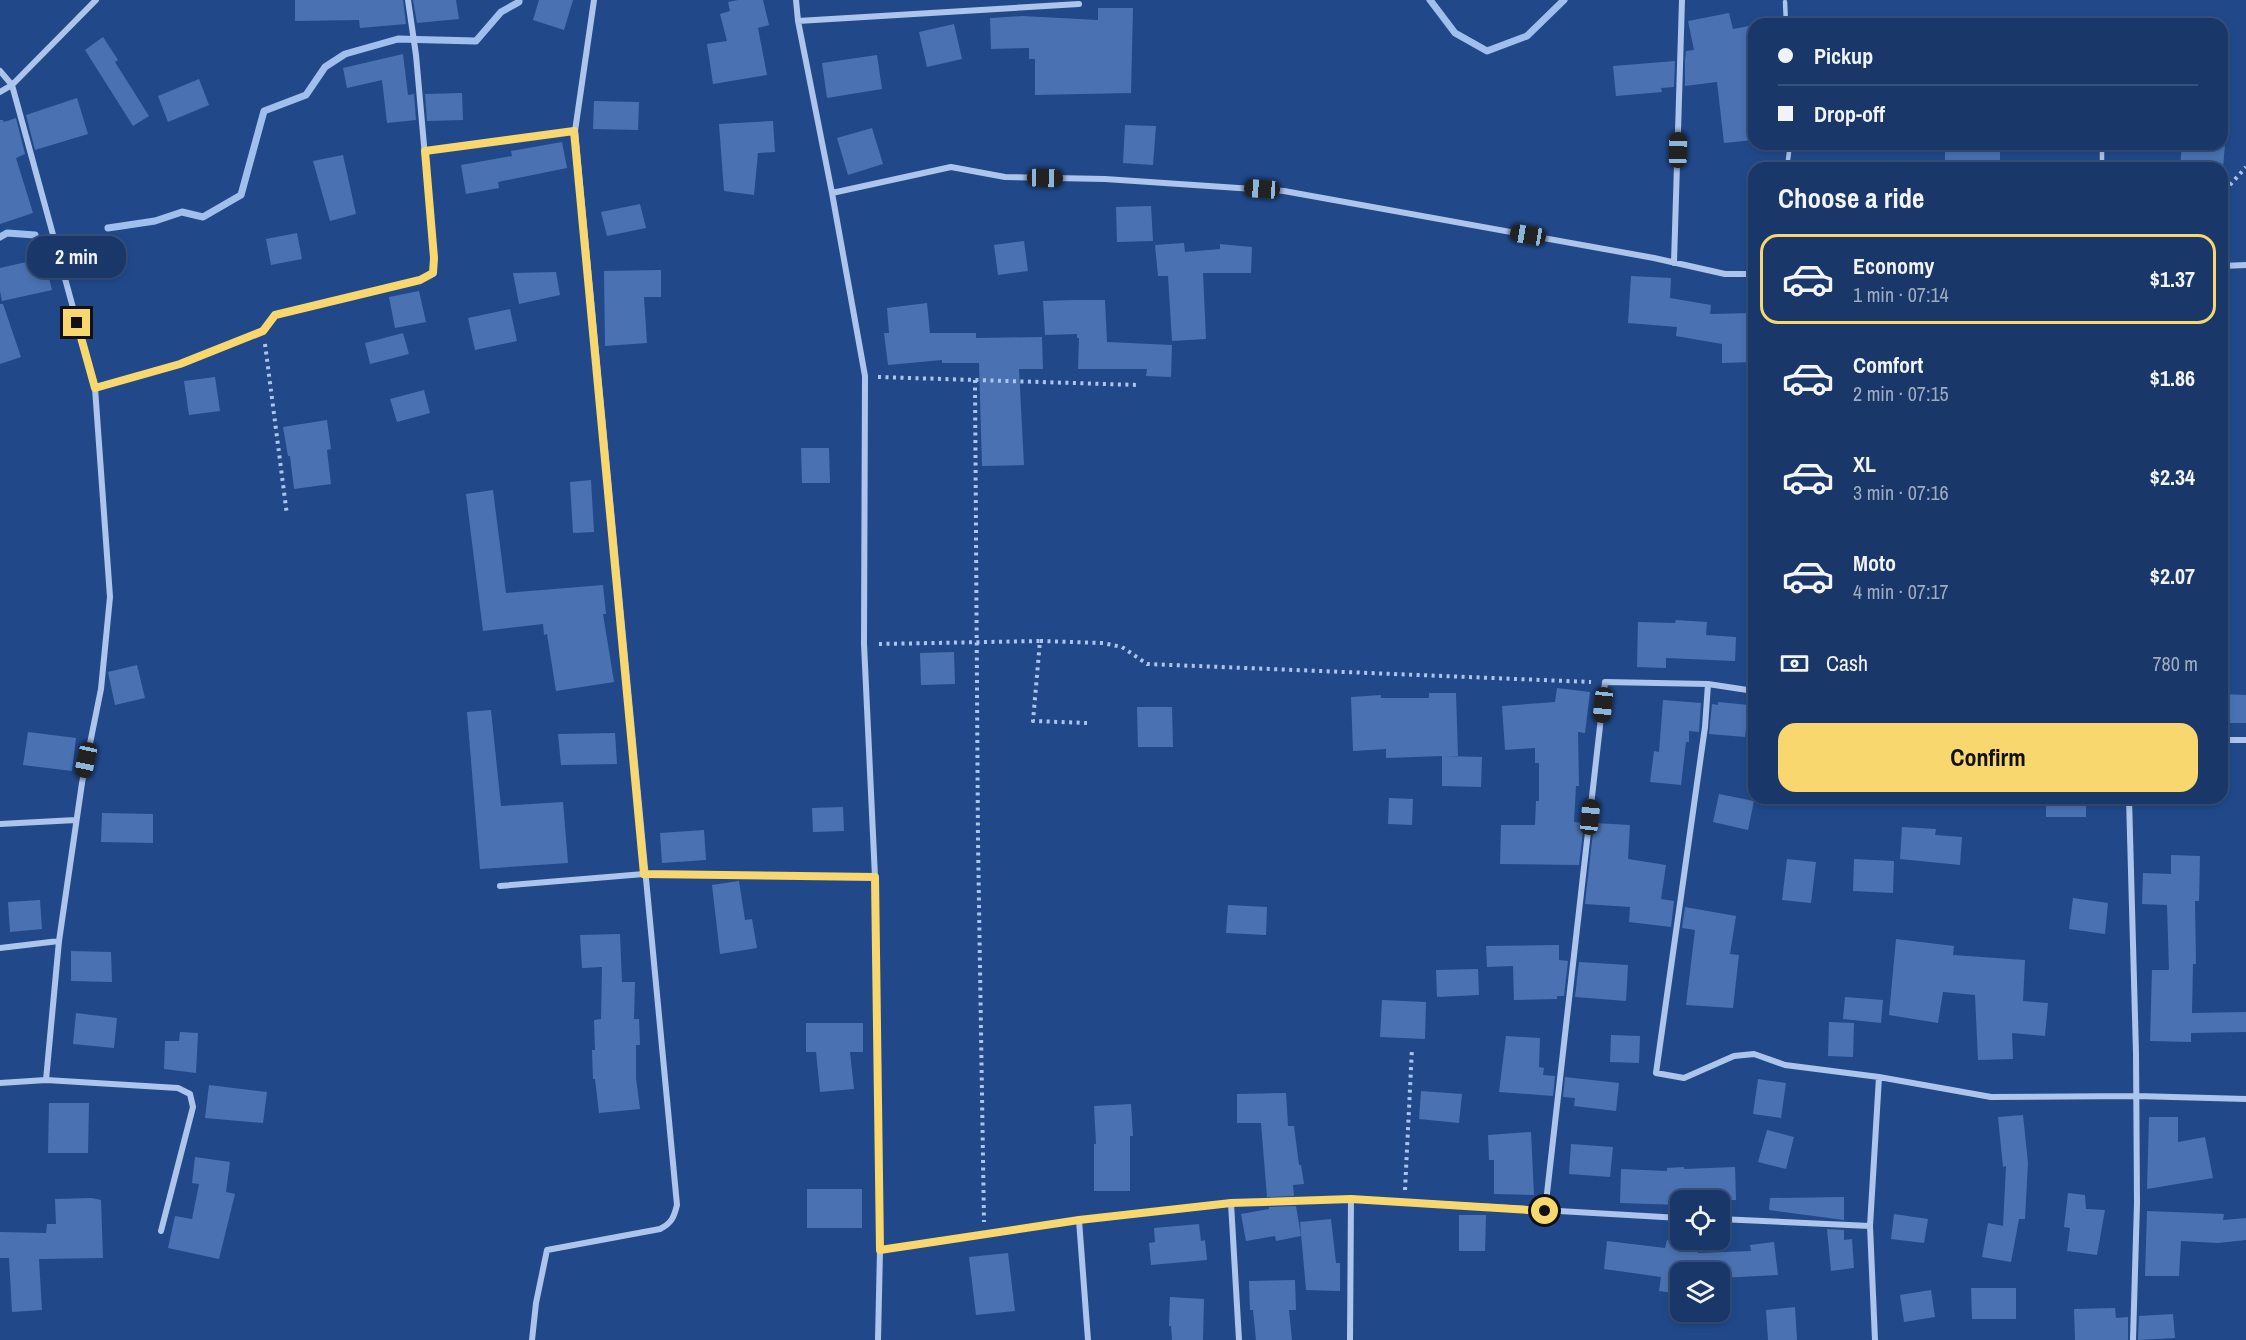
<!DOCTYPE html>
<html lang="en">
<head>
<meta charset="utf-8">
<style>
  :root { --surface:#193768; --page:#264271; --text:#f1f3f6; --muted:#9facc0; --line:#37517c; --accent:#f7d76e }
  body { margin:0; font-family:"Archivo Narrow",sans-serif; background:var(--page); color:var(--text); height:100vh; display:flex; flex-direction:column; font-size:22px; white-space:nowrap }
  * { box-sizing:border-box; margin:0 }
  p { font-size:20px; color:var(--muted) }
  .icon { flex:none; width:33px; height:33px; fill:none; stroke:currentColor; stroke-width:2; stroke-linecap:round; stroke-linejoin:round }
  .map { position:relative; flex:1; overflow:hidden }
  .details { position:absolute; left:1748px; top:162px; width:480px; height:642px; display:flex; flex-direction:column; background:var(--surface); border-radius:18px; box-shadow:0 3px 9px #0003,0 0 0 2px var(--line) }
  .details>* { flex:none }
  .top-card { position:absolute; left:1748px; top:18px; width:480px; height:132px; border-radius:18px; box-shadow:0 3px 9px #0003,0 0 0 2px var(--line); display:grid; align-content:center; height:132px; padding:0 30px; background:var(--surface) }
  .fabs { position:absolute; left:1670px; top:1190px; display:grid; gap:12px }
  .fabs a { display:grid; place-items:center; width:60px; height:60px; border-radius:12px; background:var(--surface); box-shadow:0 3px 9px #0003,0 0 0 2px var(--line); font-size:30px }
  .end { position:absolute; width:27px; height:27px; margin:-14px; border:8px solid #f7d76e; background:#111; box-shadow:0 0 0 3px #111 }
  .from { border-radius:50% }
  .bubble { position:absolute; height:42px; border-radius:18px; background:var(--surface); box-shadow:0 3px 9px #0003,0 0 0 2px var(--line); font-size:20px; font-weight:700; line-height:42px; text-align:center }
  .car { position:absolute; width:18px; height:36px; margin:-18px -9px; border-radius:8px; box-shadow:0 0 4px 2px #0007; background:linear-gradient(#222 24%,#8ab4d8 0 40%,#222 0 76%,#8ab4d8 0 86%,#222 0) }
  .top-card b { display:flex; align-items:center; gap:21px; height:57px; font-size:22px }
  .top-card b+b { border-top:2px solid var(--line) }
  .top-card i { width:15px; height:15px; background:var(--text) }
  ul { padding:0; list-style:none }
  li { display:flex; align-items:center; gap:18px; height:90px; margin:0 12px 9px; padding:0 18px; border:3px solid transparent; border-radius:18px }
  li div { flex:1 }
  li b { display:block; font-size:22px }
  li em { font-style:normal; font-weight:700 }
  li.selected { border-color:var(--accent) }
  li>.icon { width:54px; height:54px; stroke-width:1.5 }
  h2 { padding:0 30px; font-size:27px; line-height:72px }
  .pay { display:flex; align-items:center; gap:15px; height:66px; padding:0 30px; font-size:22px }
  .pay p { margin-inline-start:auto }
  .primary-button { display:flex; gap:12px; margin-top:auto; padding:12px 30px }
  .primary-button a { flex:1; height:69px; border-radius:18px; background:var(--accent); color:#111; font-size:24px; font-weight:700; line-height:69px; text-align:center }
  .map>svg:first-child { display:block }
</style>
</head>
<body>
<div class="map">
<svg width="2246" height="1340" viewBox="0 0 2246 1340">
  <rect width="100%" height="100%" fill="#21498a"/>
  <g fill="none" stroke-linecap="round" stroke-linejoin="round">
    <!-- stream -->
    <path stroke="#a1bfec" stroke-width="7" d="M1430,0L1455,33L1487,51L1527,36L1564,0
      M108,228L155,221L182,212L203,217L241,195L264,111L306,95L325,67L345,54L398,39L476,41L501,12L519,2V0
      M0,237L7,233L35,235"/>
  </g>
  <!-- building -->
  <path fill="#4a72b2" d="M295,0H403L406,24L360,28L359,20L295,21Z
    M413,0H456L459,19L417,23Z
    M539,0H573L564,30L533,20Z
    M738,0H763L769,25L758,28L767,75L713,84L707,44L727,41L720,14L730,11L728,2Z
    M1098,8H1133L1131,93L1035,95V59H1029V48L991,49L990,18L1022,16L1098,20Z
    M1729,13L1733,29L1754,25V140L1724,143L1717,82L1685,86V60L1686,51L1694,50L1688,21Z
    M954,24L962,59L927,67L919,32Z
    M103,37L118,60L115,62L149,116L133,126L85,50Z
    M403,54L408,95L414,94L416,120L387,123L382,80L347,88L343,68Z
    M877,55L882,89L827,98L822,63Z
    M1675,61L1674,87L1661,88L1662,92L1616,96L1613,66Z
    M199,79L209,105L168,122L158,96Z
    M462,93L463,120L427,121L425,94Z
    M77,98L88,134L35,150L26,115Z
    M594,101L639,102L638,130L593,129Z
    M16,118L25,154L16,158L33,213L0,224V120H3L4,122Z
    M773,121L775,152L758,153L754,195L724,191L719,124Z
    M1125,125L1156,126L1153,165L1123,163Z
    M872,128L883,164L848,175L837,138Z
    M562,142L567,168L498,182L499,188L466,194L461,165L512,156L511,151Z
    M1945,144H2000V168H1945Z
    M2182,144H2225L2223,168H2180Z
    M343,155L356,214L330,221L313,161Z
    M640,204L646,228L607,236L601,212Z
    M1151,206L1153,241L1117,242L1116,207Z
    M297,233L302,259L271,265L266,239Z
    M1024,241L1028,271L998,275L994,245Z
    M1184,243L1185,252L1220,249V244L1252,247L1251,273H1203L1206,339L1172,341L1168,276H1158L1155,245Z
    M44,258L52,290L2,301L0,291V268Z
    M661,270V297H644L647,343L605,346L604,271Z
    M556,272L560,295L519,304L513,273Z
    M1631,276L1671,278L1670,298L1711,305L1710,314L1754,313V362L1722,363V344L1676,336L1677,327L1628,323Z
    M419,291L426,322L395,328L389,297Z
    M1072,300H1105L1107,342L1172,345L1171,377L1146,376L1147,369H1078L1079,338H1077V334L1045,335L1043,301Z
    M927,303L930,333H976V338L1042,337L1043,369H1019L1024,465L982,466L979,363H942V360L888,365L884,333H889L887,308Z
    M0,304H3L21,357L0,364Z
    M510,309L517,341L475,350L468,318Z
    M403,333L409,354L370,364L365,343Z
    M215,377L220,411L189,415L184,381Z
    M424,390L430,413L397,422L390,399Z
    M327,420L331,449L327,450L331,484L294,489L290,456H288L283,427Z
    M801,448H829L830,483H802Z
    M591,480L594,532L573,533L570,482Z
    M493,490L506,593L603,585L606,614H603L614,682L556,691L547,634L544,635L543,624L483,631L466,494Z
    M1676,620L1707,622L1706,635L1736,637L1735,661L1666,658V668L1637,667L1638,622L1675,623Z
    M954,652L955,684L921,685L920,653Z
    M137,665L145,698L115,705L108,672Z
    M1557,688L1590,692L1585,733L1578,732L1579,786H1576L1574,822L1584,823L1579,865L1500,864L1501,825H1535L1536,801H1539V763H1535V748L1505,750L1502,706L1555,702Z
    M1429,693H1456L1458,756H1444L1482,757L1481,787L1442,786V756L1386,758V749L1353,751L1351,697L1381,695V698H1429Z
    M2222,694L2246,695V723H2222Z
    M1663,700L1701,703L1699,732L1689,731V742H1686L1681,785L1650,782L1654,751L1659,752Z
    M1718,702L1749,705L1745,737L1709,734L1712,704L1718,705Z
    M1137,707H1172L1173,747H1138Z
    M491,710L501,806L563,802L568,863L480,869L467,712Z
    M28,732L76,738L72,771L23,765Z
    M615,733L617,764L561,765L558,734Z
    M1719,794L1754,801L1748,830L1713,822Z
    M1389,798L1413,799L1412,825L1388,824Z
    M2046,798H2086V817H2046Z
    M843,807L844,831L813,832L812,808Z
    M102,813L153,814V843L101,842Z
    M1594,823L1630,825L1628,859L1666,865L1661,899L1674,901L1671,927L1629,922L1630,907L1585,904Z
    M1902,827L1936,829L1935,835L1962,837L1960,865L1900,859Z
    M704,830L706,860L662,863L660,833Z
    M2171,855L2200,856L2199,901H2195L2196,964H2193L2192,1013L2246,1012V1032L2191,1033V1042L2150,1041L2152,970H2169L2167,905L2142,904L2143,873L2171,874Z
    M1787,859L1816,862L1811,903L1782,900Z
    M1854,859L1894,861L1893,893L1853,891Z
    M739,881L745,920L752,919L757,948L720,954L712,885Z
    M2073,898L2108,903L2105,934L2069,929Z
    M40,900L42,929L10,932L8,902Z
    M1228,905L1267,907L1266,935L1226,933Z
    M1685,907L1736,916L1730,954L1739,955L1733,1008L1686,1005L1695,930L1682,928Z
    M620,934L622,982H635L634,1019H639L640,1045H636V1078L640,1109L599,1113L595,1079H593L592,1050H595L594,1020L601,1019L602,967L582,968L580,935Z
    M1896,939L1954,946L1953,955L2025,960L2023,1001L2048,1003L2045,1036L2012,1033L2013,1059L1978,1060L1975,995L1943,992L1938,1023L1889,1015Z
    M1559,945V960L1568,961L1564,996H1557V999L1514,1000L1513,966L1487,967L1486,946Z
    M71,951L111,952L112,982L71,981Z
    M1579,962L1628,965L1626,1001L1575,997Z
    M1478,969L1479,995L1437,997L1436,970Z
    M1845,997L1883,1000L1881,1023L1843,1019Z
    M1382,1000L1426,1002L1425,1039L1380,1037Z
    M76,1013L117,1018L114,1048L73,1044Z
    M1829,1022L1854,1023L1853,1057L1828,1056Z
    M806,1023H863V1052H850L854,1089L820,1092L816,1052H806Z
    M180,1032L198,1033L196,1073L164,1069L165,1041H179Z
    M1611,1035L1640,1036L1639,1063L1610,1062Z
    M1506,1036L1540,1038L1539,1067L1544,1068L1543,1075L1555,1076L1553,1096L1499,1092Z
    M1565,1077L1619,1083L1616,1111L1574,1106L1575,1098L1563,1097Z
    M1758,1079L1786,1083L1781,1118L1753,1114Z
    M209,1085L267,1092L263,1123L205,1118Z
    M1421,1091L1462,1094L1459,1123L1419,1119Z
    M1286,1093L1288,1126H1294L1299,1165H1301L1304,1184L1293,1185L1294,1196L1267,1197L1261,1123H1237V1094Z
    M49,1103H89L88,1153H48Z
    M1131,1104L1133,1136H1130V1191H1094V1144H1096L1094,1106Z
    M2023,1115L2028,1163L2025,1219H2019L2011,1262L1982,1257L1988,1223L2003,1226L2006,1166L2003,1167L1998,1117Z
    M2149,1117H2178V1142L2205,1137L2213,1178L2147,1189Z
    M1767,1130L1794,1137L1786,1169L1758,1162Z
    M1531,1132L1534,1195L1494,1194V1160H1489L1488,1135Z
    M1571,1144L1613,1147L1610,1177L1569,1174Z
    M195,1157L230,1162L226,1192L235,1194L219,1259L168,1248L175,1216L192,1219L199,1184L192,1183Z
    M1684,1167V1169L1735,1167L1736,1200H1680V1205L1620,1203L1621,1169L1667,1171V1168Z
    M807,1189H862V1228H807Z
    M2068,1193L2085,1195L2086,1209L2105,1210L2097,1255L2067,1251L2070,1228L2064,1227Z
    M1844,1197V1220L1769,1210L1770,1198Z
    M92,1198L101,1200L103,1258L39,1259L42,1310L12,1312L9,1258H0V1232L46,1233L47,1224H56L55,1199Z
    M1296,1206L1301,1236L1276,1241L1275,1236L1246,1241L1241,1214L1269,1209V1207Z
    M2147,1211L2224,1214L2223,1220L2246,1218V1240L2218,1243L2181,1241L2179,1276H2145Z
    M1894,1214L1928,1219L1924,1243L1891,1239Z
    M1459,1215H1486L1485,1251H1459Z
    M1331,1219L1336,1263H1340V1291L1306,1290L1300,1222Z
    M1199,1224L1201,1241L1205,1240L1207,1260L1151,1265L1149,1243L1155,1242L1154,1228Z
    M1827,1229L1844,1230V1240L1852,1239L1854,1268L1831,1271Z
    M1667,1240L1699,1246L1698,1253L1751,1251L1750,1245L1774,1242L1778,1275L1719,1278V1272H1680V1294L1659,1291L1661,1277L1604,1269L1607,1241L1665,1248Z
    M1008,1253L1015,1311L976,1315L969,1257Z
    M1295,1280L1296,1310H1289L1292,1340H1256L1253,1310H1250L1249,1281Z
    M1971,1288H2016V1319H1972Z
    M1931,1290L1935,1317L1904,1322L1900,1295Z
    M1170,1297L1204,1299L1203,1340H1172L1171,1326H1169Z
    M1795,1307L1797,1340H1768L1766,1310Z
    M2115,1308L2116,1318L2128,1317V1340H2075L2074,1309Z
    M2173,1314L2175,1338L2138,1340L2139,1316Z"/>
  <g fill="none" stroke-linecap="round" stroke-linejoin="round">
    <!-- path -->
    <path stroke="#adc5eb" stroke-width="4" stroke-dasharray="3 4.5" stroke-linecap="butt" d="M2230,185L2246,167
      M265,344L287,515
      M878,377L1138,385
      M975,380L978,841L984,1222
      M1040,641L1103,643L1122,647L1147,664L1591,682
      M879,644L1040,641L1033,721L1087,723
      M1405,1190L1412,1048"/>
    <!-- lane -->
    <path stroke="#adc5eb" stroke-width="4.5" d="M1785,2L1786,24
      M2102,144V168
      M1787,168L1790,144"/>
    <!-- street -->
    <path stroke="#adc5eb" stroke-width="6" d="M796,0L798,21L832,193L865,376L864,644L875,877L880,1250L878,1340
      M798,21L1079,4
      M0,71L12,85L95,388L110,597L101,689L82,783L59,941L46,1080
      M0,92L12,85L96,0
      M425,151L575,131
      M832,193L951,167L1005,177L1105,179L1284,191L1654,258L1725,274H1754
      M1674,263L1682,0
      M2222,266L2246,265
      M95,388L179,364L263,331L275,315L420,280L433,273L434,258L416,55L408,0
      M1708,684L1705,727L1656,1073L1684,1078L1734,1056L1754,1054L1785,1065L1879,1077L1991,1097L2136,1096L2246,1099
      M2222,740H2246
      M2129,798L2136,1053L2137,1203L2133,1340
      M0,824L76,820
      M500,886L644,874L875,877
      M0,948L59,941
      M0,1083L46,1080L178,1088L190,1094L193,1107L161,1231
      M1231,1203L1239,1340
      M1545,1211L1605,682L1708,684L1754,691
      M1719,1219L1870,1226
      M1079,1220L1088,1340
      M880,1250L1079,1220L1231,1203L1351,1199L1680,1218
      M532,1340L536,1303L547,1250L660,1229C672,1223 674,1217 677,1205L575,131L594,0
      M1350,1340L1351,1199
      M1875,1340L1870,1226L1879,1077"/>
  </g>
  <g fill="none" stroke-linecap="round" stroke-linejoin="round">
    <!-- route -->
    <path stroke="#f7d76e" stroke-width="8" d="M77,323L95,388L180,364L263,331L275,315L420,280L433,273L434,258L425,151L574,131L644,874L875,877L880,1250L1079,1220L1231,1203L1351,1199L1545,1211"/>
  </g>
</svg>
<div class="fabs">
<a><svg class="icon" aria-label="locate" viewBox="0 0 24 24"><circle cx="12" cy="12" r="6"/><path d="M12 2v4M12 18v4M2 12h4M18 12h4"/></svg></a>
<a><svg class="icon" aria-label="layers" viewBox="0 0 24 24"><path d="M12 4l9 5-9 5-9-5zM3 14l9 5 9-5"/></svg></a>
</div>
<i class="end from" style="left:1545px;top:1211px"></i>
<i class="end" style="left:77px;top:323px"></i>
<div class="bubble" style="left:27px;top:236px;width:99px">2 min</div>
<i class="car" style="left:1678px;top:150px;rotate:1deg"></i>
<i class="car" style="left:1045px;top:178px;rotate:91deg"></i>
<i class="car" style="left:1262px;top:189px;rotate:274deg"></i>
<i class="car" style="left:1528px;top:235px;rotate:280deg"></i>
<i class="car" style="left:1603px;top:705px;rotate:186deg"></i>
<i class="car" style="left:86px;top:760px;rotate:192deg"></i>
<i class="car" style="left:1590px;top:817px;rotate:6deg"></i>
<div class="top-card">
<b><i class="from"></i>Pickup</b>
<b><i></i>Drop-off</b>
</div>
<section class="details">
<h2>Choose a ride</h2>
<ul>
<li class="selected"><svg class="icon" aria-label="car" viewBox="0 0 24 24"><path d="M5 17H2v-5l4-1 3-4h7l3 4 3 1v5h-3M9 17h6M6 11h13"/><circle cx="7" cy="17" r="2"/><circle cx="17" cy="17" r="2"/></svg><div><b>Economy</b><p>1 min · 07:14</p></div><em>$1.37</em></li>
<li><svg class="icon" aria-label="car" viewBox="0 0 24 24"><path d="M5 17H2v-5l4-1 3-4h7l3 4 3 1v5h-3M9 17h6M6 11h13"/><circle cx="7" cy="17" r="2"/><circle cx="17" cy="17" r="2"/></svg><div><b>Comfort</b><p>2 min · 07:15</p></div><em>$1.86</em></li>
<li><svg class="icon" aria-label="car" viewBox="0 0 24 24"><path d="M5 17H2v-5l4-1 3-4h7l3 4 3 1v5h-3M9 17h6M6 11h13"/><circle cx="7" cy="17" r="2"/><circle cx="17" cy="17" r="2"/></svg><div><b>XL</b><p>3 min · 07:16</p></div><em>$2.34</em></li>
<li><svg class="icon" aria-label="car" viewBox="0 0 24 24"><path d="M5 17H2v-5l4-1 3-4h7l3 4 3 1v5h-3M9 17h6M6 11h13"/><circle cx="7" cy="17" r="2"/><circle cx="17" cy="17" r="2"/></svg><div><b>Moto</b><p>4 min · 07:17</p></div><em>$2.07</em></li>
</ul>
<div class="pay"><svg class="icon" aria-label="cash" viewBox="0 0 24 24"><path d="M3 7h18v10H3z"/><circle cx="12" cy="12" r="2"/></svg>Cash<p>780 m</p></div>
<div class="primary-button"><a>Confirm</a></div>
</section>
</div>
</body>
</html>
